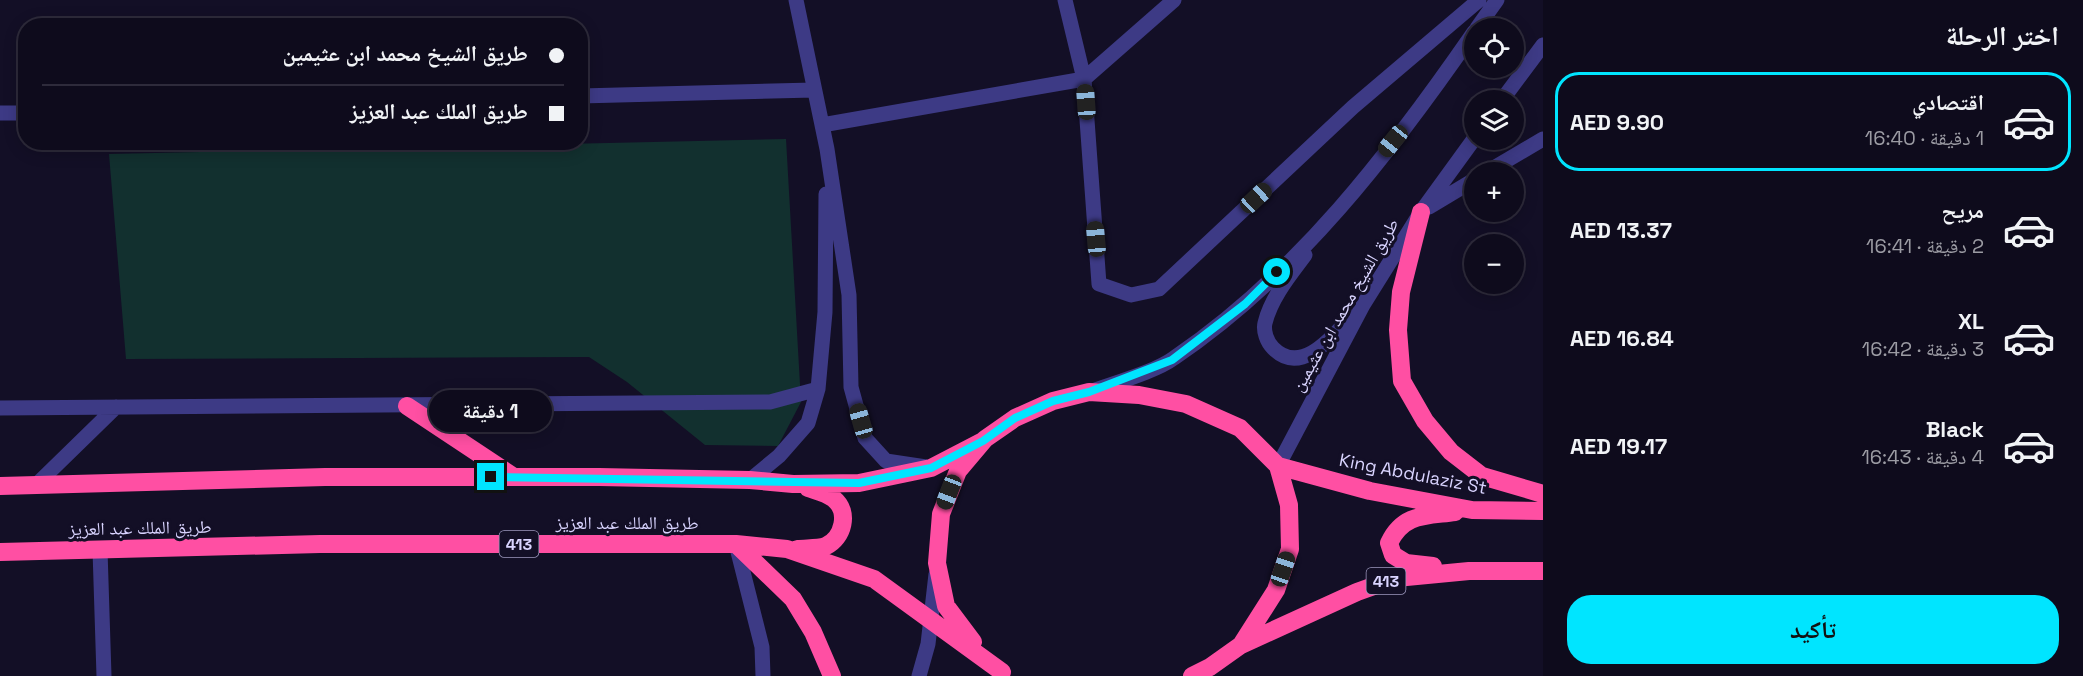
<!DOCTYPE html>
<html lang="ar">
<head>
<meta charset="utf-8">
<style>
  :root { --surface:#0e0b1c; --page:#1c1929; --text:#f1f3f6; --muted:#9b9ba3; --line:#2e2b3b; --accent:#00e5ff }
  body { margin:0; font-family:"Space Grotesk","Noto Naskh Arabic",sans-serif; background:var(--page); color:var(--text); direction:rtl; height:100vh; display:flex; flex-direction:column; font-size:22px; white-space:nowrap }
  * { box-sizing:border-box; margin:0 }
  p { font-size:20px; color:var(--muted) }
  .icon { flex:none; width:33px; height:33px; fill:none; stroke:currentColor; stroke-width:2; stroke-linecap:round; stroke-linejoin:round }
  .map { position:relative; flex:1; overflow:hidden; direction:ltr }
  .drawer { display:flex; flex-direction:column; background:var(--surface); width:540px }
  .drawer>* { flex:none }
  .guide { position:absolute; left:18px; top:18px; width:570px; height:132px; border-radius:24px; box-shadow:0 3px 15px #0003,0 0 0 2px var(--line); direction:rtl; display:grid; align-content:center; height:132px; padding:0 24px; background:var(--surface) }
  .controls { position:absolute; left:1464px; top:18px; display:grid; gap:12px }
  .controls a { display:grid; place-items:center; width:60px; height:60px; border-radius:50%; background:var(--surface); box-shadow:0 3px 15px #0003,0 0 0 2px var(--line); font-size:30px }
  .end { position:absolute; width:27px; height:27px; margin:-14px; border:8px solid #00e5ff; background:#111; box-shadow:0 0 0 3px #111 }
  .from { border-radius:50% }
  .bubble { position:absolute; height:42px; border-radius:21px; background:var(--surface); box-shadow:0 3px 15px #0003,0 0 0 2px var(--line); font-size:20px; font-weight:700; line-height:42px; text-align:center; direction:rtl }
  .car { position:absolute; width:18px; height:36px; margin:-18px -9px; border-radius:8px; box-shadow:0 0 4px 2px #0007; background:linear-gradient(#222 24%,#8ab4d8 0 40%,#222 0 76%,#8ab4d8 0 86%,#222 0) }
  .guide b { display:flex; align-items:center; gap:21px; height:57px; font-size:22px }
  .guide b+b { border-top:2px solid var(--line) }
  .guide i { width:15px; height:15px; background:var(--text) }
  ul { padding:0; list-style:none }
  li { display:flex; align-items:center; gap:18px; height:99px; margin:0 12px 9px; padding:0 12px; border:3px solid transparent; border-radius:24px }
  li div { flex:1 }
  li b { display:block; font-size:22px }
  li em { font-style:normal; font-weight:700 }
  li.on { border-color:var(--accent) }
  li>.icon { width:54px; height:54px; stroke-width:1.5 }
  h2 { padding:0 24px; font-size:27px; line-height:72px }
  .cta { display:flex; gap:12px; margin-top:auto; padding:12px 24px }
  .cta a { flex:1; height:69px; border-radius:24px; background:var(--accent); color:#111; font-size:24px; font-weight:700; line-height:69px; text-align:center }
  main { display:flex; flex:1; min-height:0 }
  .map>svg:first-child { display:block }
</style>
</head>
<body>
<main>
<section class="drawer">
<h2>اختر الرحلة</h2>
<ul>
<li class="on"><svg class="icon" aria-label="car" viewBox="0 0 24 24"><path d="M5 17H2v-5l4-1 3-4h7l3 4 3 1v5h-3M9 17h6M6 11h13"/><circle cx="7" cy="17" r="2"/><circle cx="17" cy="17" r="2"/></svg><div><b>اقتصادي</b><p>1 دقيقة · 16:40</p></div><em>AED 9.90</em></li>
<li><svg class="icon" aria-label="car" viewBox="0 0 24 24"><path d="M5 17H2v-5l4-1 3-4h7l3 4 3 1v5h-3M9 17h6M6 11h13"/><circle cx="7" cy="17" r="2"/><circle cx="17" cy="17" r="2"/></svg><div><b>مريح</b><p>2 دقيقة · 16:41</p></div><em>AED 13.37</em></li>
<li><svg class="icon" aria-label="car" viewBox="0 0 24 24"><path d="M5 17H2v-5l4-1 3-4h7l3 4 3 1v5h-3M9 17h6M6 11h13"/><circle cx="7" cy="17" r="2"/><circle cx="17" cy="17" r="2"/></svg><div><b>XL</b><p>3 دقيقة · 16:42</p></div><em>AED 16.84</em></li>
<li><svg class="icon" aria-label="car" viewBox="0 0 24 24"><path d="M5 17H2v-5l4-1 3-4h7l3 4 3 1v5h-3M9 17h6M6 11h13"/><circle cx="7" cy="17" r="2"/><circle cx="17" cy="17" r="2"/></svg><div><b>Black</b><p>4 دقيقة · 16:43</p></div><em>AED 19.17</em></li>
</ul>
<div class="cta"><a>تأكيد</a></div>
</section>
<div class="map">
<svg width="1543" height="676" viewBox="0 0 1543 676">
  <rect width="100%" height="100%" fill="#130f26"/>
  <!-- green -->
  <path fill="#12302f" d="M786,139L801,402L778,446L705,445L627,382L589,357L126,359L109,154Z"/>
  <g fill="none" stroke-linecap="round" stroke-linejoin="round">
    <!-- minor -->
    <path stroke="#3d3a85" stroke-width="15" d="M796,0L827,149L849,295L851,387L865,438L886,461L926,467
      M1065,0L1084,79L1099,284L1131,295L1159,289L1353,107L1479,0
      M1477,28L1497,0
      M580,96L814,90
      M1502,100L1543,45
      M0,113H26
      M822,125L1084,79L1174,0
      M1487,172L1543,139
      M1429,207L1474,180
      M1305,255C1290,275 1271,298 1265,323C1263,331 1267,342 1273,348C1301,377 1333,336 1351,317
      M1090,392C1114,383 1155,372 1174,358C1297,275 1391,152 1474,32
      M0,408L770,402L818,389
      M1278,466L1363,305L1421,212L1474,139
      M750,480L779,456L808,423L818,389L825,312L826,194
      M36,485L116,407
      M736,544L762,647L763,676
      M100,550L104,676
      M919,676L928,644L936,574"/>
    <!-- highway -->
    <path stroke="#ff4fa3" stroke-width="18" d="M1421,212L1401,292L1398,330L1402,381L1425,421L1451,452L1482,476L1543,494
      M407,406L514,477
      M1278,466L1370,491L1472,510L1543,511
      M0,486L325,477H599L750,480L793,484L859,483L931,468L983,441
      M736,544L793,599L813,632L832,676
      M798,549C806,548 818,549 826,546C843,538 850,512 834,499C827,493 817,491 808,488
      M0,552L320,544H736L787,549L874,579L1002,672
      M1433,566L1406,563L1393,555L1389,543C1403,513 1426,516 1455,512
      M973,642L946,606L937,563L941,514L958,471L985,439L1015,418L1053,401L1089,392L1139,395L1186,404L1240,428L1278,466L1289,505L1290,549L1276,590L1241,645L1210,667L1192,676
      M1241,645L1357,592L1396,578L1469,571H1543"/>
  </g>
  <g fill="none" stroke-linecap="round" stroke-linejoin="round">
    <!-- route -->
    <path stroke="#00e5ff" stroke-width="8" d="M491,477L859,483L931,468L983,441L1015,418L1053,401L1089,392L1172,360L1245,304L1277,272"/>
  </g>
  <g text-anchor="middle" stroke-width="6" stroke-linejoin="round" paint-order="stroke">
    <!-- shield labels -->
    <g fill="#130f26" stroke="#9e99be" stroke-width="1.5">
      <rect x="499.5" y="531" width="39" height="26" rx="4.5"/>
      <rect x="1366.5" y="568" width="39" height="26" rx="4.5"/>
    </g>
    <g font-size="16" font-weight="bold" fill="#d9d4ff">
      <text x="519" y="550">413</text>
      <text x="1386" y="587">413</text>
    </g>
    <!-- street labels -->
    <g font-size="18" fill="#d9d4ff" stroke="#130f26">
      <text transform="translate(1345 305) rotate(-60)" y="6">طريق الشيخ محمد ابن عثيمين</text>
      <text transform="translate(1413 474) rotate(11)" y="6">King Abdulaziz St</text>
      <text x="627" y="529">طريق الملك عبد العزيز</text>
      <text transform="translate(140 528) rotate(-1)" y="6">طريق الملك عبد العزيز</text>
    </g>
  </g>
</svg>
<div class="controls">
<a><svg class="icon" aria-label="locate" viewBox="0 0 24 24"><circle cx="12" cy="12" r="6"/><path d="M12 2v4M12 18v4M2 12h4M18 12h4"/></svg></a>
<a><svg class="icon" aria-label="layers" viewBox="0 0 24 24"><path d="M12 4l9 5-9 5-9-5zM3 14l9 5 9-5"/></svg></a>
<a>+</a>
<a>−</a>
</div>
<i class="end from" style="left:1277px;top:272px"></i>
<i class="end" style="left:491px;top:477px"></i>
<div class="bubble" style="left:429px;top:390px;width:123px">1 دقيقة</div>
<i class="car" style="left:1086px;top:102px;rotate:356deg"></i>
<i class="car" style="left:1393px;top:141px;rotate:219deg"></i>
<i class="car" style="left:1256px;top:198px;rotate:47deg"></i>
<i class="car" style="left:1096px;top:239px;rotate:355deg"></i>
<i class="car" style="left:861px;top:421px;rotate:344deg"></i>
<i class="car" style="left:949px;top:492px;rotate:201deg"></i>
<i class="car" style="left:1283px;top:569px;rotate:19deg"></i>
<div class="guide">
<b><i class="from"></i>طريق الشيخ محمد ابن عثيمين</b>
<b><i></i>طريق الملك عبد العزيز</b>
</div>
</div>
</main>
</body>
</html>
